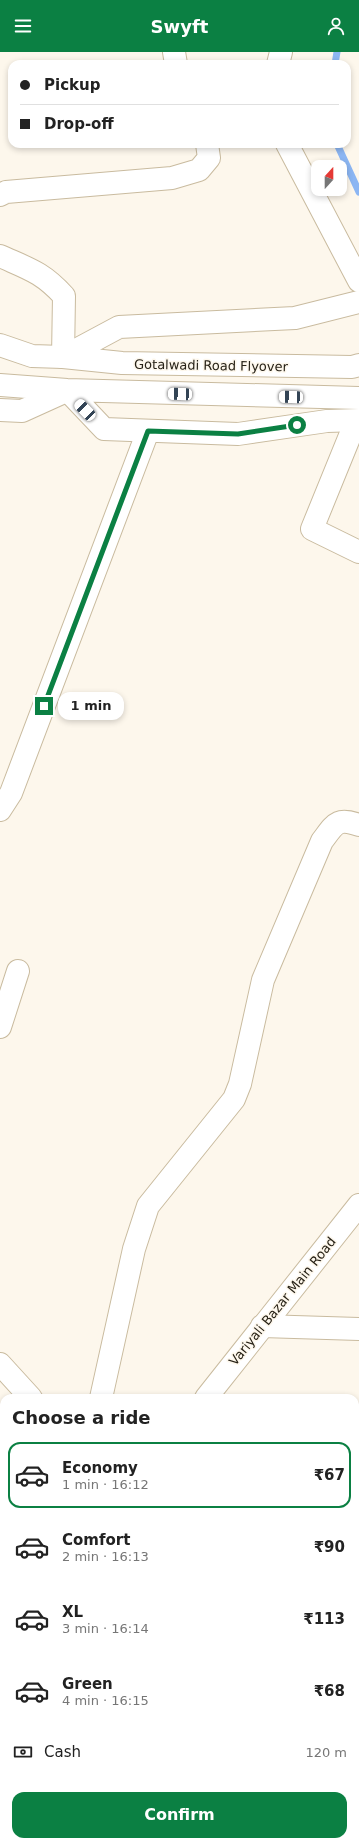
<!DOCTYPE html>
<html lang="en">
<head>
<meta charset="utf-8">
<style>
  :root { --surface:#fff; --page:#f6f6f6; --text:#222; --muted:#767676; --line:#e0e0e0; --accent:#0b8043 }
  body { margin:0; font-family:"DejaVu Sans",sans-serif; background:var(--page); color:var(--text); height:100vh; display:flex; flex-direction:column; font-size:15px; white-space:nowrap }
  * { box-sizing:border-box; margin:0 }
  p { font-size:13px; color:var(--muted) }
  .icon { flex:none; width:22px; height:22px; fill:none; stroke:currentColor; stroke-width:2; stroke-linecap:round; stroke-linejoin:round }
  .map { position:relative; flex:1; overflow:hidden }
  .sheet { position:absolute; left:0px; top:1342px; width:359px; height:452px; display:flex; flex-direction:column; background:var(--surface); border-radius:12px 12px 0 0; box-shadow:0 2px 6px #0003 }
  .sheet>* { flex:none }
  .banner { position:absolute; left:8px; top:8px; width:343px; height:88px; border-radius:12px; box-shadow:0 2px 6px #0003; display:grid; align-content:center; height:88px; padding:0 12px; background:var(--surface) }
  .needle { width:26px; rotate:21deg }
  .buttons { position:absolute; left:311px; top:108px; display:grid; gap:8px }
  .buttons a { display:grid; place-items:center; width:36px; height:36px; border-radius:8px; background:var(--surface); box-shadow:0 2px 6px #0003; font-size:20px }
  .end { position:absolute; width:18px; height:18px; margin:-9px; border:5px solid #0b8043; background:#fff; box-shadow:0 0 0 2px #fff }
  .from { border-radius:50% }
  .bubble { position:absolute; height:28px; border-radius:12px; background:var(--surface); box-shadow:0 2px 6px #0003; font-size:13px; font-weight:700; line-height:28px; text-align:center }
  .car { position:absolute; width:12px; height:24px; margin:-12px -6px; border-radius:5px; box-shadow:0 0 3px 1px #0007; background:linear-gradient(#fff 24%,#345 0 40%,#fff 0 76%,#345 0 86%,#fff 0) }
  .banner b { display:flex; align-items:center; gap:14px; height:38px; font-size:15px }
  .banner b+b { border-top:1px solid var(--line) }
  .banner i { width:10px; height:10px; background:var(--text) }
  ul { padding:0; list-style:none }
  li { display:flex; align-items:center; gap:12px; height:66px; margin:0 8px 6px; padding:0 4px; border:2px solid transparent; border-radius:12px }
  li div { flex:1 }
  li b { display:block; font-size:15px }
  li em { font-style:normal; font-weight:700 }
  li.current { border-color:var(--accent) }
  li>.icon { width:36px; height:36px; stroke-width:1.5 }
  h2 { padding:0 12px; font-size:18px; line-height:48px }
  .pay { display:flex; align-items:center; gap:10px; height:44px; padding:0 12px; font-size:15px }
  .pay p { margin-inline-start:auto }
  .button { display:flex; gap:8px; margin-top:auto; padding:8px 12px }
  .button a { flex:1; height:46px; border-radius:12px; background:var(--accent); color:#fff; font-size:16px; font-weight:700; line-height:46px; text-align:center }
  header { display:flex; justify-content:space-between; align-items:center; height:52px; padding:0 12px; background:var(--accent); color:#fff; font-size:18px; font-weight:700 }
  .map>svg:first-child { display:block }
</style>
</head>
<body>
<header><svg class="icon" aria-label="menu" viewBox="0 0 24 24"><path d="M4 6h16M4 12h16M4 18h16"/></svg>Swyft<svg class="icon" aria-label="person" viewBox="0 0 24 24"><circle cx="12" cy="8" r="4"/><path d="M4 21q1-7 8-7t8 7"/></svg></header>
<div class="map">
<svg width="359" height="1794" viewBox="0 0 359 1794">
  <rect width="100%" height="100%" fill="#fdf7ec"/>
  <!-- green -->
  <path fill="#c1eebb" d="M0,1697L4,1698V1760L0,1772Z"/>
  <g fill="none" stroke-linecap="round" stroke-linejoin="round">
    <!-- stream -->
    <path stroke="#8cb6f3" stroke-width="7" d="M335,12L337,0
      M337,92L359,140"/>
    <defs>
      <path id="street" d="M174,0L176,12
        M278,12L281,0
        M287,92L359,229
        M0,143L6,140L172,126L199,118L209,106L207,92
        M0,204C29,217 42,220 64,244L63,305
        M356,369L312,477L359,500
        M0,758L11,741L148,379
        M0,975L18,919
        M262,1274L359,1277
        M101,1346L134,1197L148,1154L234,1047L240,1032L263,928L322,789C335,772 337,765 359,773
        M0,1422L4,1413
        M355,1715H359
        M326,1790L339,1794
        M72,1794V1790
        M275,1794L276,1790"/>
      <path id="secondary" d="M0,293L32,304L63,305L119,275L295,266L359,250
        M63,305L122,311L352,315L359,313
        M0,333L67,338L359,346
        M67,338L104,377L238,382L327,369L359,368
        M0,358L22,359L64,340
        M0,1312L31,1346
        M206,1346L359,1153
        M0,1605L4,1603"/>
    </defs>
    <!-- street casing -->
    <use href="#street" stroke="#c9bb9f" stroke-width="24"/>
    <!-- secondary casing -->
    <use href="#secondary" stroke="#c9bb9f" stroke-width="24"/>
    <!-- street -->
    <use href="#street" stroke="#fff" stroke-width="22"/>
    <!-- secondary -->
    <use href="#secondary" stroke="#fff" stroke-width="22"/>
  </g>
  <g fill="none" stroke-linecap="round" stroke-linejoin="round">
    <!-- route -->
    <path stroke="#0b8043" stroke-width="5" d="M44,654L148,379L238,382L297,373"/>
  </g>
  <g text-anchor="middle" stroke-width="3" stroke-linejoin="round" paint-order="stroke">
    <!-- street labels -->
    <g font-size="13" fill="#272217" stroke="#fdf7ec">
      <text transform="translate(211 313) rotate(1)" y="5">Gotalwadi Road Flyover</text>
      <text transform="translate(282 1249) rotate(-51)" y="5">Variyali Bazar Main Road</text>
    </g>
  </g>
</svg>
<div class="buttons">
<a><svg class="needle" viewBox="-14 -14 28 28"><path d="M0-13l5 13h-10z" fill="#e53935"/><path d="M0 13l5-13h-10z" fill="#767676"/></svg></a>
</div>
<i class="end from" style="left:297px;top:373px"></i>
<i class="end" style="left:44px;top:654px"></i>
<div class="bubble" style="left:58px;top:640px;width:66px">1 min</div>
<i class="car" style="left:180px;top:342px;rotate:272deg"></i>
<i class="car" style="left:291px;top:345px;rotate:272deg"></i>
<i class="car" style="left:85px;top:358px;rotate:316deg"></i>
<div class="banner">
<b><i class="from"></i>Pickup</b>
<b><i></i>Drop-off</b>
</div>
<section class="sheet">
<h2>Choose a ride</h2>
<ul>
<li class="current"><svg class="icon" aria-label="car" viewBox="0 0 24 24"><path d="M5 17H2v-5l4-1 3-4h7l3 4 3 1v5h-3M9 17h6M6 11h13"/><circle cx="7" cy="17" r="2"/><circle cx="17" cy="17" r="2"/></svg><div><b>Economy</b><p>1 min · 16:12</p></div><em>₹67</em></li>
<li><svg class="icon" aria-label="car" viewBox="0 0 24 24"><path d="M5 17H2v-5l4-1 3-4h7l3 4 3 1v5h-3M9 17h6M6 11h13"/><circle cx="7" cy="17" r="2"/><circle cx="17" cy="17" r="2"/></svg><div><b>Comfort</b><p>2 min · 16:13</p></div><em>₹90</em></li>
<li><svg class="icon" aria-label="car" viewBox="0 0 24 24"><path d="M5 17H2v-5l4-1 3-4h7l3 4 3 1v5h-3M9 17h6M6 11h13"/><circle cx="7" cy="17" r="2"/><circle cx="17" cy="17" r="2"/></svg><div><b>XL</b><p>3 min · 16:14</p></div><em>₹113</em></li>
<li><svg class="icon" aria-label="car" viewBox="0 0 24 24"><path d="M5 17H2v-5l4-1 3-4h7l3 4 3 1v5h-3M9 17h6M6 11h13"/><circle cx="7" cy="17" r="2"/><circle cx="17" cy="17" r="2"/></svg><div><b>Green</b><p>4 min · 16:15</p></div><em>₹68</em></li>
</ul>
<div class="pay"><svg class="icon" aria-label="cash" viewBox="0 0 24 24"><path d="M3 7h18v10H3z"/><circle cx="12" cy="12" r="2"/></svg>Cash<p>120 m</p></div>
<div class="button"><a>Confirm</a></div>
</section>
</div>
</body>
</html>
